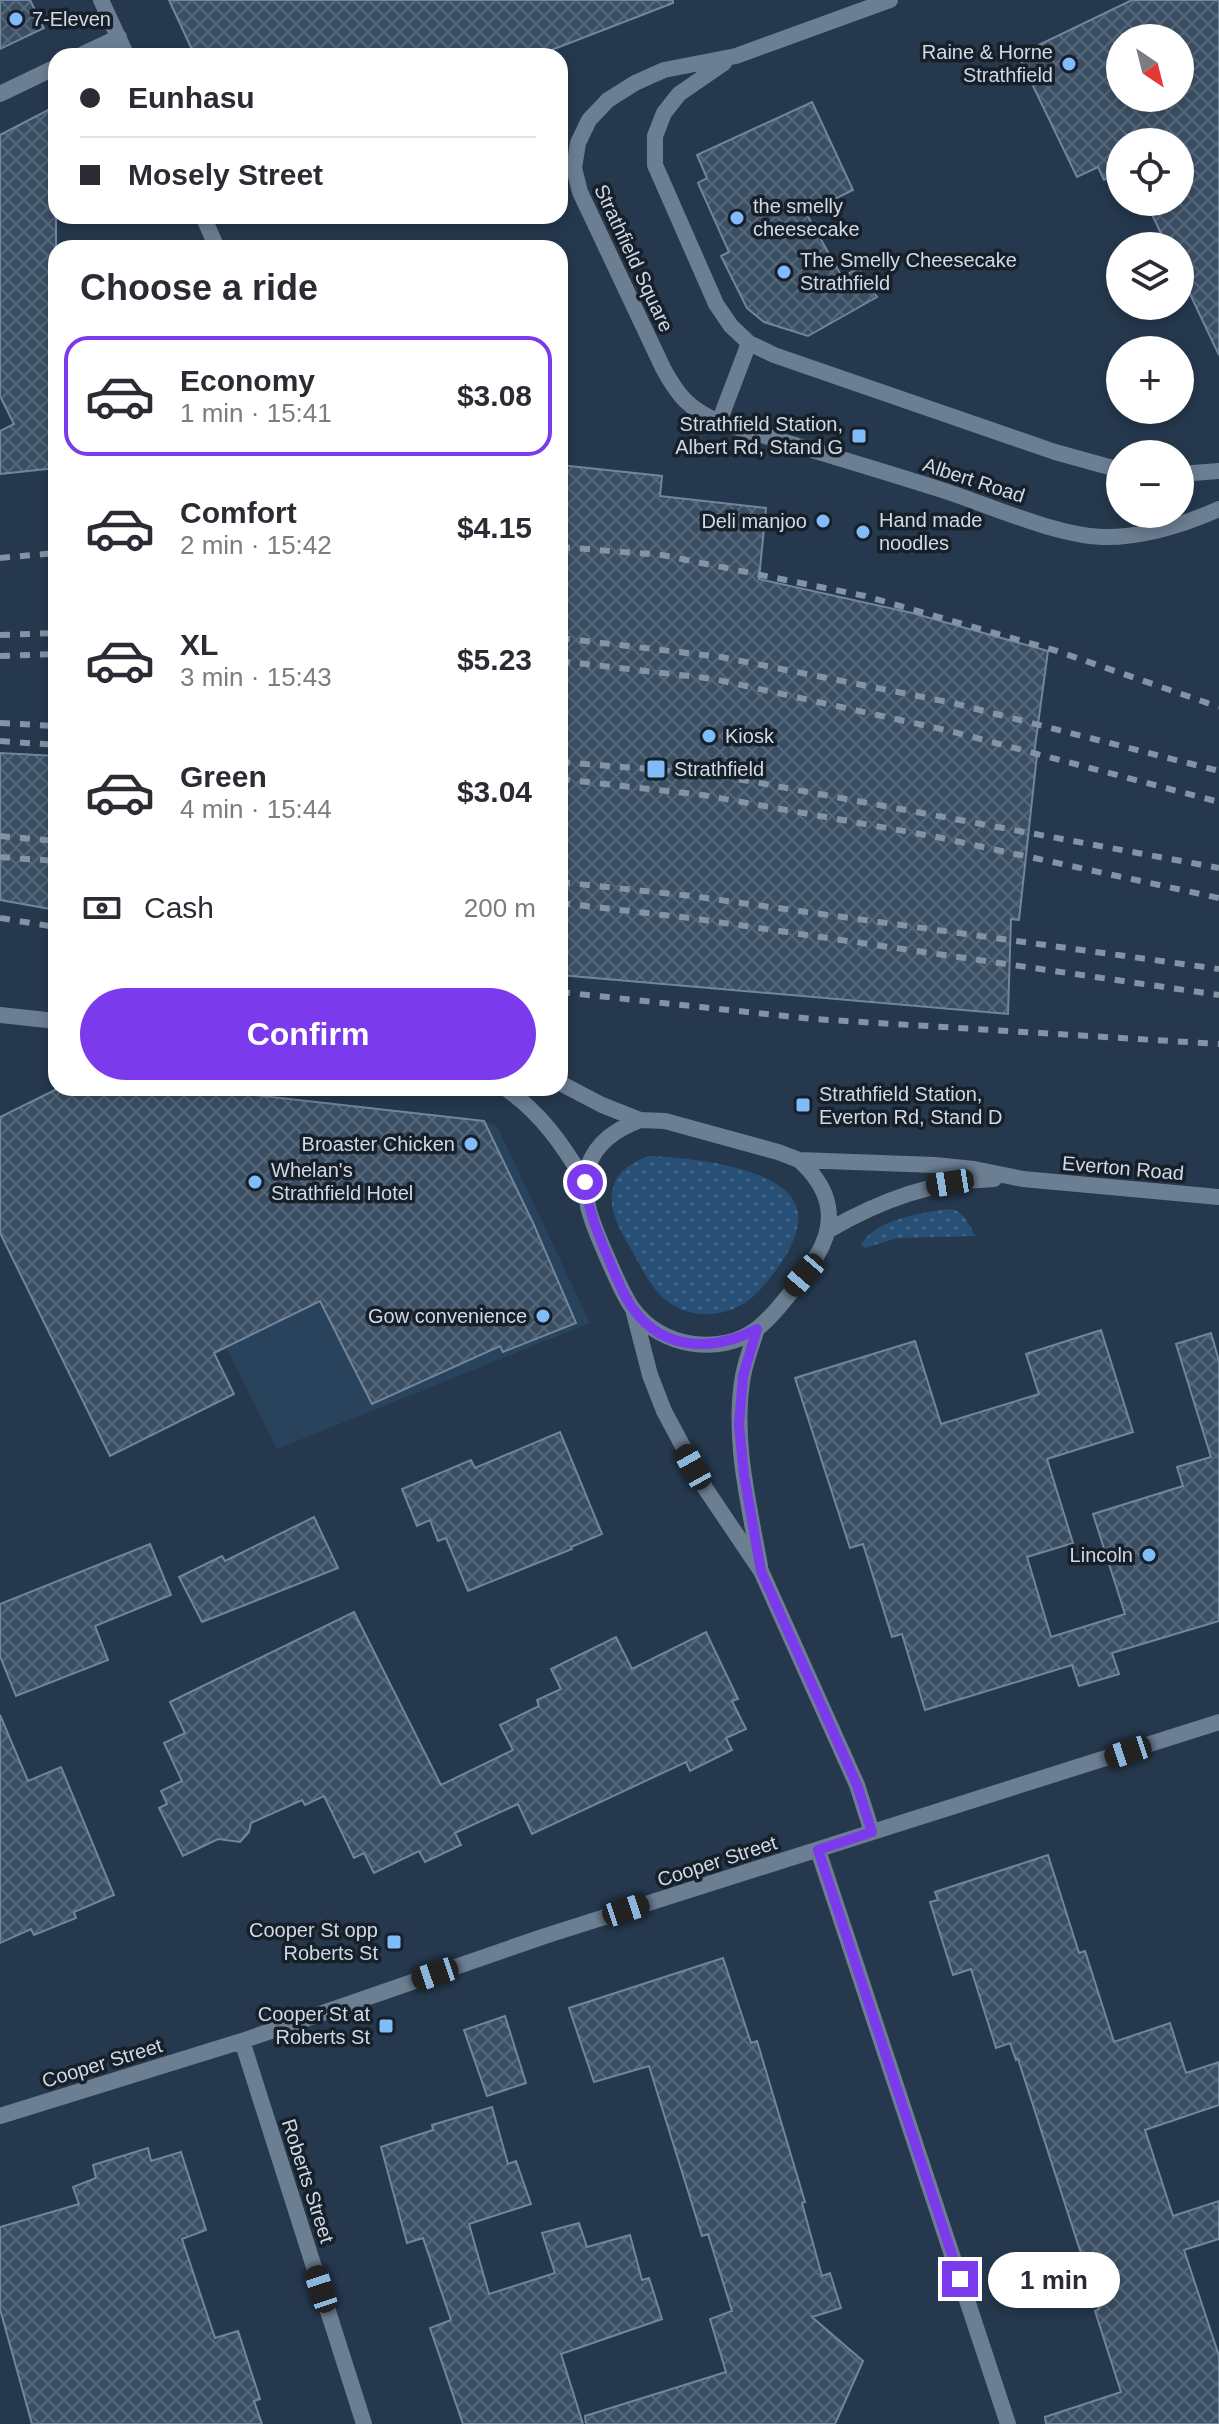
<!DOCTYPE html>
<html lang="en">
<head>
<meta charset="utf-8">
<style>
  :root { --surface:#fff; --page:#f7f7f7; --text:#2b2b33; --muted:#7c7c81; --line:#e1e1e2; --accent:#7c3aed }
  body { margin:0; font-family:Helvetica,sans-serif; background:var(--page); color:var(--text); height:100vh; display:flex; flex-direction:column; font-size:30px; white-space:nowrap }
  * { box-sizing:border-box; margin:0 }
  p { font-size:26px; color:var(--muted) }
  .icon { flex:none; width:44px; height:44px; fill:none; stroke:currentColor; stroke-width:2; stroke-linecap:round; stroke-linejoin:round }
  .map { position:relative; flex:1; overflow:hidden }
  .panel { position:absolute; left:48px; top:240px; width:520px; height:856px; display:flex; flex-direction:column; background:var(--surface); border-radius:24px; box-shadow:0 4px 12px #0003 }
  .panel>* { flex:none }
  .banner { position:absolute; left:48px; top:48px; width:520px; height:176px; border-radius:24px; box-shadow:0 4px 12px #0003; display:grid; align-content:center; height:176px; padding:0 32px; background:var(--surface) }
  .needle { width:52px; rotate:145deg }
  .tools { position:absolute; left:1106px; top:24px; display:grid; gap:16px }
  .tools a { display:grid; place-items:center; width:88px; height:88px; border-radius:50%; background:var(--surface); box-shadow:0 4px 12px #0003; font-size:40px }
  .end { position:absolute; width:36px; height:36px; margin:-18px; border:10px solid #7c3aed; background:#fff; box-shadow:0 0 0 4px #fff }
  .from { border-radius:50% }
  .bubble { position:absolute; height:56px; border-radius:28px; background:var(--surface); box-shadow:0 4px 12px #0003; font-size:26px; font-weight:800; line-height:56px; text-align:center }
  .car { position:absolute; width:24px; height:48px; margin:-24px -12px; border-radius:10px; box-shadow:0 0 6px 2px #0007; background:linear-gradient(#222 24%,#8ab4d8 0 40%,#222 0 76%,#8ab4d8 0 86%,#222 0) }
  .banner b { display:flex; align-items:center; gap:28px; height:76px; font-size:30px }
  .banner b+b { border-top:2px solid var(--line) }
  .banner i { width:20px; height:20px; background:var(--text) }
  ul { padding:0; list-style:none }
  li { display:flex; align-items:center; gap:24px; height:120px; margin:0 16px 12px; padding:0 16px; border:4px solid transparent; border-radius:24px }
  li div { flex:1 }
  li b { display:block; font-size:30px }
  li em { font-style:normal; font-weight:800 }
  li.active { border-color:var(--accent) }
  li>.icon { width:72px; height:72px; stroke-width:1.5 }
  h2 { padding:0 32px; font-size:36px; line-height:96px }
  .pay { display:flex; align-items:center; gap:20px; height:88px; padding:0 32px; font-size:30px }
  .pay p { margin-inline-start:auto }
  .button { display:flex; gap:16px; margin-top:auto; padding:16px 32px }
  .button a { flex:1; height:92px; border-radius:48px; background:var(--accent); color:#fff; font-size:32px; font-weight:800; line-height:92px; text-align:center }
  .map>svg:first-child { display:block }
</style>
</head>
<body>
<div class="map">
<svg width="1219" height="2424" viewBox="0 0 1219 2424">
  <defs>
    <pattern id="green-dots" width="8" height="8" patternUnits="userSpaceOnUse" patternTransform="scale(2)"><rect width="8" height="8" fill="#284f76"/><path d="M2 2h.1M6 6h.1" fill="none" stroke="#46688a" stroke-width="1.8" stroke-linecap="round"/></pattern>
    <pattern id="building-cross-hatch" width="8" height="8" patternUnits="userSpaceOnUse" patternTransform="scale(2)"><rect width="8" height="8" fill="#3b4f64"/><path d="M0 0l8 8M0 8l8-8" fill="none" stroke="#56687a"/></pattern>
  </defs>
  <rect width="100%" height="100%" fill="#25384d"/>
  <!-- built -->
  <path fill="#2a435c" d="M97,1088H192L484,1121L497,1126L590,1323L277,1449Z"/>
  <!-- green -->
  <path fill="url(#green-dots)" d="M648,1156C684,1157 792,1166 798,1213C801,1241 775,1273 758,1292C733,1319 687,1323 660,1295C648,1282 640,1265 631,1249C622,1233 609,1213 612,1193C615,1172 630,1164 648,1156Z
    M951,1209C964,1211 969,1226 976,1236L897,1238L865,1248L861,1245C875,1219 924,1212 951,1209Z"/>
  <!-- building -->
  <path fill="url(#building-cross-hatch)" stroke="#70869d" stroke-width="2" fill-rule="evenodd" d="M0,0H30L44,28L0,49Z
    M169,0H673V3L536,56H195Z
    M1132,0H1219V355L1180,273V246H1167L1146,202H1180V142H1120V172L1104,180L1098,167L1077,177L1018,55ZM1120,38H1180V98H1120Z
    M812,102L853,190L806,213L842,277L859,268L877,297L808,336L764,322L747,308L721,256L729,252L698,183L707,178L697,155Z
    M56,106V468L0,474V431L14,424L0,396V135Z
    M560,465L662,476L660,496L766,508L759,579L912,613L1048,651L1034,754L1037,755L1019,920L1011,919L1008,1014L560,975Z
    M0,753L56,756V910L0,900Z
    M59,1088H192L484,1121L534,1225L576,1323L503,1352L500,1346L372,1404L320,1301L214,1353L234,1394L110,1456L0,1233V1117Z
    M1101,1330L1133,1432L1047,1459L1073,1543L1027,1557L1051,1637L1125,1614L1093,1514L1183,1486L1177,1467L1211,1457L1176,1344L1211,1333L1219,1361V1621L1112,1653L1119,1674L1079,1686L1072,1665L925,1710L902,1634L892,1637L863,1544L850,1548L795,1378L915,1341L941,1424L1039,1394L1026,1354Z
    M560,1432L602,1534L571,1547L572,1549L468,1591L446,1538L438,1541L430,1520L417,1526L402,1489L471,1460L475,1468Z
    M314,1517L338,1568L202,1622L179,1577L222,1556L225,1561Z
    M150,1544L171,1595L95,1626L108,1660L16,1696L0,1656V1604Z
    M354,1612L441,1785L513,1750L500,1725L539,1706L537,1700L561,1689L551,1669L616,1637L632,1669L706,1632L738,1699L732,1701L746,1729L726,1738L732,1750L690,1771L686,1762L532,1834L518,1804L455,1833L461,1845L425,1862L419,1851L374,1873L364,1853L354,1858L324,1796L305,1805L302,1800L251,1823L249,1832L240,1842L218,1839L183,1856L159,1808L167,1804L161,1791L182,1781L164,1743L185,1733L170,1702Z
    M0,1715L28,1781L61,1767L114,1895L74,1912L76,1918L34,1935L31,1929L0,1943Z
    M1048,1855L1079,1953L1085,1951L1114,2042L1170,2023L1186,2073L1219,2062V2105L1145,2130L1173,2216L1219,2201V2239L1184,2250L1219,2356V2424H1046L1045,2417L1121,2392L1095,2311L1099,2309L1018,2059L1016,2060L1010,2043L996,2048L971,1969L953,1975L930,1902L938,1900L935,1892Z
    M723,1958L751,2043L757,2041L805,2202L802,2203L822,2276L830,2273L841,2308L812,2317L863,2361L835,2424H586L585,2416L726,2372L710,2319L732,2311L708,2234L702,2236L649,2066L594,2082L569,2008Z
    M505,2016L526,2083L487,2096L464,2030Z
    M492,2107L508,2164L516,2161L531,2204L469,2224L489,2294L555,2273L542,2233L579,2223L587,2247L630,2235L642,2280L649,2278L662,2319L561,2354L583,2424H463L430,2328L451,2320L423,2238L407,2243L381,2147L433,2130L432,2125Z
    M148,2148L151,2161L181,2152L206,2230L182,2239L215,2338L238,2331L260,2399L254,2401L262,2424H32L0,2309V2227L79,2204L73,2187L96,2178L93,2165Z"/>
  <g fill="none" stroke-linecap="round" stroke-linejoin="round">
    <!-- minor -->
    <path stroke="#6b7e92" stroke-width="16" d="M101,0L127,56
      M890,0L736,56L664,70L635,83L608,100L589,120L578,143L574,168L580,192L663,368C678,396 689,409 719,422C794,445 870,467 945,491C991,506 1055,535 1102,537C1142,538 1183,525 1219,509
      M79,56L119,37
      M724,63L679,94L664,113L655,136V165L716,304L731,326L749,343L774,355L1055,452L1120,470
      M0,94L56,67
      M203,216L217,248
      M719,422L749,343
      M1180,474L1219,471
      M0,1015L56,1021
      M560,1083L602,1105L640,1120L665,1121L778,1152L799,1160L935,1165L974,1169L1023,1179L1219,1197
      M505,1088C541,1113 563,1145 585,1182
      M640,1120C617,1129 596,1142 588,1167C579,1197 595,1228 606,1255C614,1272 622,1294 633,1309C660,1347 721,1357 758,1328C776,1314 804,1276 816,1257C839,1220 830,1188 799,1160
      M829,1230C881,1200 933,1181 994,1179
      M633,1309L650,1375L664,1411L705,1488L761,1571L857,1785L872,1832
      M757,1329C752,1344 746,1360 743,1376C732,1439 749,1504 760,1566
      M818,1850L1008,2424
      M242,2041L364,2424
      M0,2116L242,2041L545,1936L1219,1722"/>
    <!-- rail -->
    <path stroke="#8594a4" stroke-width="6" stroke-dasharray="10 10" stroke-linecap="butt" d="M560,547L662,555L865,596L1057,651L1219,707
      M0,558L56,553
      M0,635L56,633
      M560,638L721,657L953,703L1219,771
      M0,656L56,654
      M560,661L714,679L950,731L1219,802
      M0,723L56,726
      M0,741L56,745
      M560,762L711,774L1219,868
      M560,779L703,795L937,837L1219,898
      M0,836L56,841
      M0,857L56,861
      M560,882L691,896L1219,969
      M560,903L690,918L1219,995
      M0,918L56,927
      M560,992L813,1019L1219,1044"/>
  </g>
  <g fill="none" stroke-linecap="round" stroke-linejoin="round">
    <!-- route -->
    <path stroke="#7c3aed" stroke-width="10" d="M585,1182C588,1211 598,1234 609,1260C616,1276 623,1296 634,1310C665,1352 715,1351 757,1329L743,1376L739,1425L744,1475L761,1571L857,1785L872,1832L818,1850L960,2279"/>
  </g>
  <!-- markers -->
  <g fill="#81bcfa" stroke="#171f28" stroke-width="3">
    <circle cx="16" cy="19" r="8"/>
    <circle cx="1069" cy="64" r="8"/>
    <circle cx="737" cy="218" r="8"/>
    <circle cx="784" cy="272" r="8"/>
    <rect x="851" y="428" width="16" height="16" rx="4"/>
    <circle cx="823" cy="521" r="8"/>
    <circle cx="863" cy="532" r="8"/>
    <circle cx="709" cy="736" r="8"/>
    <rect x="646" y="759" width="20" height="20" rx="4"/>
    <rect x="795" y="1097" width="16" height="16" rx="4"/>
    <circle cx="471" cy="1144" r="8"/>
    <circle cx="255" cy="1182" r="8"/>
    <circle cx="543" cy="1316" r="8"/>
    <circle cx="1149" cy="1555" r="8"/>
    <rect x="386" y="1934" width="16" height="16" rx="4"/>
    <rect x="378" y="2018" width="16" height="16" rx="4"/>
  </g>
  <g text-anchor="middle" stroke-width="7" stroke-linejoin="round" paint-order="stroke">
    <!-- poi labels -->
    <g font-size="20" fill="#cedae7" stroke="#171f28" text-anchor="start">
      <text x="32" y="26">7-Eleven</text>
      <text x="1053" y="59" text-anchor="end">Raine &amp; Horne<tspan x="1053" dy="23">Strathfield</tspan></text>
      <text x="753" y="213">the smelly<tspan x="753" dy="23">cheesecake</tspan></text>
      <text x="800" y="267">The Smelly Cheesecake<tspan x="800" dy="23">Strathfield</tspan></text>
      <text x="843" y="431" text-anchor="end">Strathfield Station,<tspan x="843" dy="23">Albert Rd, Stand G</tspan></text>
      <text x="879" y="527">Hand made<tspan x="879" dy="23">noodles</tspan></text>
      <text x="807" y="528" text-anchor="end">Deli manjoo</text>
      <text x="725" y="743">Kiosk</text>
      <text x="674" y="776">Strathfield</text>
      <text x="819" y="1101">Strathfield Station,<tspan x="819" dy="23">Everton Rd, Stand D</tspan></text>
      <text x="455" y="1151" text-anchor="end">Broaster Chicken</text>
      <text x="271" y="1177">Whelan's<tspan x="271" dy="23">Strathfield Hotel</tspan></text>
      <text x="527" y="1323" text-anchor="end">Gow convenience</text>
      <text x="1133" y="1562" text-anchor="end">Lincoln</text>
      <text x="378" y="1937" text-anchor="end">Cooper St opp<tspan x="378" dy="23">Roberts St</tspan></text>
      <text x="370" y="2021" text-anchor="end">Cooper St at<tspan x="370" dy="23">Roberts St</tspan></text>
    </g>
    <!-- street labels -->
    <g font-size="20" fill="#cedae7" stroke="#171f28">
      <text transform="translate(634 258) rotate(65)" y="7">Strathfield Square</text>
      <text transform="translate(974 480) rotate(18)" y="7">Albert Road</text>
      <text transform="translate(1123 1168) rotate(5)" y="7">Everton Road</text>
      <text transform="translate(717 1861) rotate(-18)" y="7">Cooper Street</text>
      <text transform="translate(102 2063) rotate(-17)" y="7">Cooper Street</text>
      <text transform="translate(308 2181) rotate(72)" y="7">Roberts Street</text>
    </g>
  </g>
</svg>
<div class="tools">
<a><svg class="needle" viewBox="-14 -14 28 28"><path d="M0-13l5 13h-10z" fill="#e53935"/><path d="M0 13l5-13h-10z" fill="#7c7c81"/></svg></a>
<a><svg class="icon" aria-label="locate" viewBox="0 0 24 24"><circle cx="12" cy="12" r="6"/><path d="M12 2v4M12 18v4M2 12h4M18 12h4"/></svg></a>
<a><svg class="icon" aria-label="layers" viewBox="0 0 24 24"><path d="M12 4l9 5-9 5-9-5zM3 14l9 5 9-5"/></svg></a>
<a>+</a>
<a>−</a>
</div>
<i class="end from" style="left:585px;top:1182px"></i>
<i class="end" style="left:960px;top:2279px"></i>
<div class="bubble" style="left:988px;top:2252px;width:132px">1 min</div>
<i class="car" style="left:950px;top:1183px;rotate:261deg"></i>
<i class="car" style="left:804px;top:1275px;rotate:221deg"></i>
<i class="car" style="left:693px;top:1467px;rotate:331deg"></i>
<i class="car" style="left:1128px;top:1752px;rotate:252deg"></i>
<i class="car" style="left:626px;top:1910px;rotate:72deg"></i>
<i class="car" style="left:435px;top:1974px;rotate:251deg"></i>
<i class="car" style="left:321px;top:2289px;rotate:342deg"></i>
<div class="banner">
<b><i class="from"></i>Eunhasu</b>
<b><i></i>Mosely Street</b>
</div>
<section class="panel">
<h2>Choose a ride</h2>
<ul>
<li class="active"><svg class="icon" aria-label="car" viewBox="0 0 24 24"><path d="M5 17H2v-5l4-1 3-4h7l3 4 3 1v5h-3M9 17h6M6 11h13"/><circle cx="7" cy="17" r="2"/><circle cx="17" cy="17" r="2"/></svg><div><b>Economy</b><p>1 min · 15:41</p></div><em>$3.08</em></li>
<li><svg class="icon" aria-label="car" viewBox="0 0 24 24"><path d="M5 17H2v-5l4-1 3-4h7l3 4 3 1v5h-3M9 17h6M6 11h13"/><circle cx="7" cy="17" r="2"/><circle cx="17" cy="17" r="2"/></svg><div><b>Comfort</b><p>2 min · 15:42</p></div><em>$4.15</em></li>
<li><svg class="icon" aria-label="car" viewBox="0 0 24 24"><path d="M5 17H2v-5l4-1 3-4h7l3 4 3 1v5h-3M9 17h6M6 11h13"/><circle cx="7" cy="17" r="2"/><circle cx="17" cy="17" r="2"/></svg><div><b>XL</b><p>3 min · 15:43</p></div><em>$5.23</em></li>
<li><svg class="icon" aria-label="car" viewBox="0 0 24 24"><path d="M5 17H2v-5l4-1 3-4h7l3 4 3 1v5h-3M9 17h6M6 11h13"/><circle cx="7" cy="17" r="2"/><circle cx="17" cy="17" r="2"/></svg><div><b>Green</b><p>4 min · 15:44</p></div><em>$3.04</em></li>
</ul>
<div class="pay"><svg class="icon" aria-label="cash" viewBox="0 0 24 24"><path d="M3 7h18v10H3z"/><circle cx="12" cy="12" r="2"/></svg>Cash<p>200 m</p></div>
<div class="button"><a>Confirm</a></div>
</section>
</div>
</body>
</html>
